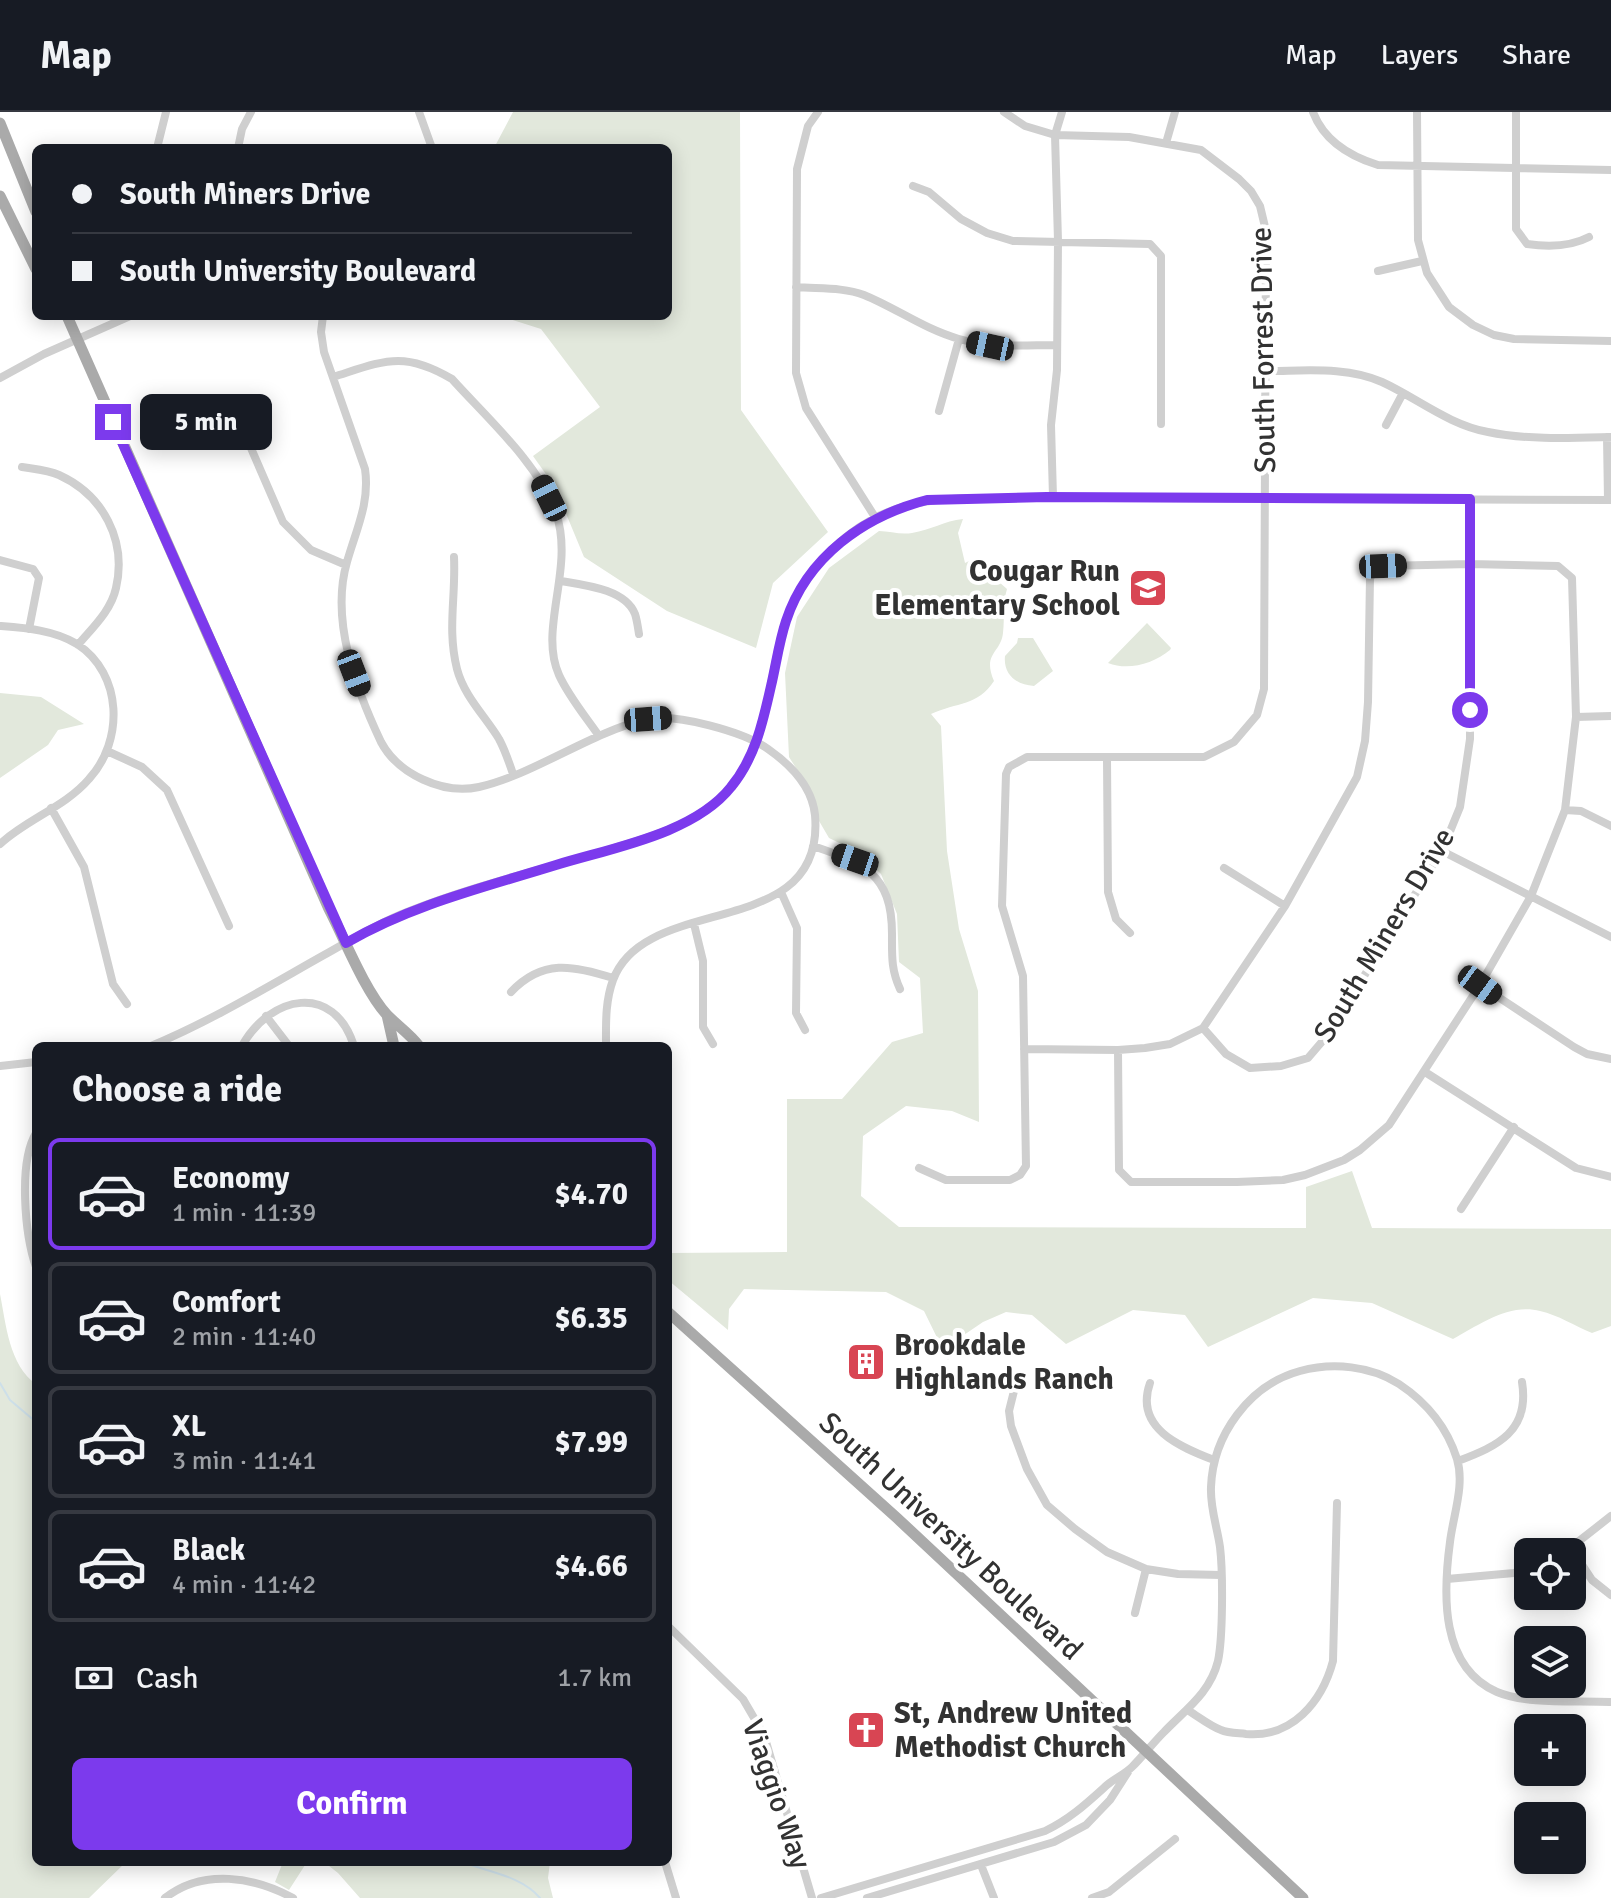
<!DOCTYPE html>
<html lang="en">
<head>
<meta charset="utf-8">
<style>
  :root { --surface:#171b24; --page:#20242c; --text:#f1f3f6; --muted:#9ea1a6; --line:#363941; --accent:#7c3aed }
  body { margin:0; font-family:Signika,sans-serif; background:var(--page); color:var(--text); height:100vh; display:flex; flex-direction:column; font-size:30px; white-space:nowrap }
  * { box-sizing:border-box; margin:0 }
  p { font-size:26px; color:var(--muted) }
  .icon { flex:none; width:44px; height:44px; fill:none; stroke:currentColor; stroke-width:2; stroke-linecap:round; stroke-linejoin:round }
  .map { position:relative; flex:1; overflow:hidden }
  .drawer { position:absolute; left:32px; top:930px; width:640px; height:824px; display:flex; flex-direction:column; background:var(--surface); border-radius:12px; box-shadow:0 4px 20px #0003 }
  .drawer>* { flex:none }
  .guide { position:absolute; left:32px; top:32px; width:640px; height:176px; border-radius:12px; box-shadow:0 4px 20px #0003; display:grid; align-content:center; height:176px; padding:0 40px; background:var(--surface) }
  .buttons { position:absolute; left:1514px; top:1426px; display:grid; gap:16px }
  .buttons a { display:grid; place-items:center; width:72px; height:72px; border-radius:12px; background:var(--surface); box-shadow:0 4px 20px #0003; font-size:40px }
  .end { position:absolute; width:36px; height:36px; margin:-18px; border:10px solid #7c3aed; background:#fff; box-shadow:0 0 0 4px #fff }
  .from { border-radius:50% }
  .bubble { position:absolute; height:56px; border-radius:12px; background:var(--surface); box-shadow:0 4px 20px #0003; font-size:26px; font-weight:700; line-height:56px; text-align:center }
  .car { position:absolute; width:24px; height:48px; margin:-24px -12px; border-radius:10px; box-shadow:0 0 6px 2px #0007; background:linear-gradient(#222 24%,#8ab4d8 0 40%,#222 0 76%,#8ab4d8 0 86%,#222 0) }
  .guide b { display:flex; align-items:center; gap:28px; height:76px; font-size:30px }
  .guide b+b { border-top:2px solid var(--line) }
  .guide i { width:20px; height:20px; background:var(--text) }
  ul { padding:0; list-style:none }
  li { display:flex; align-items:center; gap:24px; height:112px; margin:0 16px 12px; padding:0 24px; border:4px solid var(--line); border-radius:12px }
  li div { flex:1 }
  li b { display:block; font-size:30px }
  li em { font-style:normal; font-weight:700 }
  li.active { border-color:var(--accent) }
  li>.icon { width:72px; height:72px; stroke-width:1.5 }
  h2 { padding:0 40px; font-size:36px; line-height:96px }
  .pay { display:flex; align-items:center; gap:20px; height:88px; padding:0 40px; font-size:30px }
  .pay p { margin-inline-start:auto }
  .button { display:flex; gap:16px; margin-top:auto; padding:16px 40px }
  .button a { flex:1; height:92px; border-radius:12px; background:var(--accent); color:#fff; font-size:32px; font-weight:700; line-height:92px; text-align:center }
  header { display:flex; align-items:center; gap:48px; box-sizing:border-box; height:112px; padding:0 40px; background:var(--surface); border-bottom:2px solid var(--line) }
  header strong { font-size:38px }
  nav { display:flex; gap:44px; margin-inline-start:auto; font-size:28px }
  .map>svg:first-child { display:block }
</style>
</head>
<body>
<header>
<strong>Map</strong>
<nav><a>Map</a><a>Layers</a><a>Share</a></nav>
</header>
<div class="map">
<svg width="1611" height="1786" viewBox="0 0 1611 1786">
  <rect width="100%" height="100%" fill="#fff"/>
  <!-- green -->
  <path fill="#e2e8dc" d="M513,0H740L741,298L828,420L773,471L756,536L667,499L584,445L555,375L533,344L600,295L541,217L500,204H668V36H494Z
    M963,407L958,421L965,451L973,447L1007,477C1002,494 1005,504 1003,521C1001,541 982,541 994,569C978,594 957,590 931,602L941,614L947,739L959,817L978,879L979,1010L952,999L906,994L863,1024L861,1084L899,1115L1306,1116V1075L1352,1059L1372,1116L1611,1117V1214L1592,1221C1575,1214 1558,1203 1540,1199C1509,1191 1479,1213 1453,1227L1372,1191L1313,1186L1208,1235L1185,1203L1133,1198L1066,1232L1032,1203L1006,1200L983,1210L958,1227L948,1248L924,1199L886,1180L744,1177L729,1197L728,1218L668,1168V1141L787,1140V987H842L892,930L923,921L920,866L899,850L897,802L881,762L858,740L829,726L815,702L805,670L789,645L785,561L797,505L829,456L879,419C890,419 900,423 912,421C931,418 944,409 963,407Z
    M1147,511L1171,536L1170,538C1153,552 1128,559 1108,551Z
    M1018,526H1033L1053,559L1034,574C1017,573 1003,563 1005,544L1017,531Z
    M0,581L41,585L84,612L58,618L48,633L0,666Z
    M0,1182C6,1212 9,1253 36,1272V1750H126L89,1786H0Z
    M283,1750H307L289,1778L275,1770Z
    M324,1750H550L548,1766L553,1786H360L338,1761Z"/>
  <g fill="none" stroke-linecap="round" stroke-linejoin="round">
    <!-- stream -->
    <path stroke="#cddfe9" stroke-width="2" d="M0,1271L10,1288L36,1310
      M463,1750C488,1760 522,1764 540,1786"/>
    <!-- minor -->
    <path stroke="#cfcfcf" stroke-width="8" d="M419,0L432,36
      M818,0L808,14L797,57L796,261L806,296L875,405
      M1313,0C1324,29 1349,44 1378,53L1611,58
      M1417,0L1418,128L1427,161L1449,195L1473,213L1494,223L1514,227L1611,229
      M1516,0V117L1527,132C1548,135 1570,135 1589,125
      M1166,31L1175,0
      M157,36L166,0
      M238,36L242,17L251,0
      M913,74L929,80L961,107L987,121L1013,129L1150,132L1161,144V312
      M1378,159L1422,149
      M796,175C818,177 843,175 864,183C896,196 924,217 959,227C991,236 1024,233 1057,233
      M323,204L321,220L324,240L365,357C370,391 356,418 347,450C330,508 356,577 381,630C398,662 443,683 479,675C535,662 589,621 647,607C676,601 744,620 768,637C791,653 812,674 815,703C826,831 646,779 613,868C605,890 606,912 606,934
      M1266,259C1304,259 1347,254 1382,270C1417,286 1449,313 1488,320C1527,328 1571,326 1611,325
      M333,265C384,249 403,238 452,267C486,305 539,352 556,401C575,456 538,517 559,563C569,585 586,605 599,624
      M0,266L44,242L130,204
      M243,297L244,320L283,410L311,438L346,453
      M939,299L959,227
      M1386,313L1403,281
      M1607,325L1608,388
      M22,355C34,357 48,358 59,363C103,383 127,428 116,476C111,499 92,516 78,533
      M1053,385L1051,313L1057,258L1058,129L1055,23L1062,0
      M454,445C456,485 447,517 457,557C464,584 485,604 499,627C505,638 509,650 513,662
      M0,448L33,457L39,466L29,517
      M561,469C584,473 625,477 635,502C637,508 638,516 639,522
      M0,514C26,516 54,518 77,532C123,562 124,629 89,667C65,695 27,707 0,732
      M1576,605L1611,604
      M107,639L142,655L167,678L229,814
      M1107,646L1108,780L1116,807L1130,821
      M51,696L84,755L113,872L127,892
      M1565,698L1581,699L1611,714
      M813,734C863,751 892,761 892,822C892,844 891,857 900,877
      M1442,739L1611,825
      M1224,756L1285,794
      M781,780L797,816L796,901L805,918
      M694,812L703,849V915L713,932
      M1480,873L1574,935L1587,942L1611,947
      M511,880C542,847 573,853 613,866
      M266,904L289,934
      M1203,916L1226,942L1250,956L1281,954L1308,946L1326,925L1442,739L1460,695L1470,627V387
      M151,934C211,909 267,875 324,843C351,828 378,811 407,800C467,776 532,760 594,742C637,729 684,718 718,688C771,643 766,568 786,508C800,467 835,427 873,407C917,383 966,386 1015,386C1057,385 1100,385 1142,386C1299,386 1455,387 1611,388
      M242,934C270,883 334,870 354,934
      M1024,937L1118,938L1145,936L1170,932L1203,916L1285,794L1357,665L1365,629L1368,590L1370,465L1383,454L1470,452L1558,454L1572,466L1576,605L1565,698L1531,784L1480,873L1389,1013L1360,1038L1344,1048L1305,1063L1283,1068L1237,1070H1131L1119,1058L1118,938
      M0,954L36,950
      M1425,960L1576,1056L1611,1065
      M36,1021C18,1051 25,1123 36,1155
      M919,1056L946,1068H1010L1020,1063L1026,1054L1023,864L1002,794L1006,662L1009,655L1027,645H1204L1234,630L1257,603L1264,577L1266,119L1260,94L1251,79L1239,67L1201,38L1129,25L1055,23L1025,14L1004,0
      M1461,1097L1514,1015
      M1150,1271C1134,1316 1180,1335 1214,1348
      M1015,1275L1009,1299L1011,1314L1027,1357L1047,1393L1075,1417L1107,1440L1146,1457L1178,1462L1221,1463
      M1458,1349C1498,1334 1530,1319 1522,1270
      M1571,1436L1592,1468L1611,1483
      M1565,1440L1611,1404
      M1447,1467L1514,1461L1528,1456
      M1135,1501L1146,1457
      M668,1514L743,1587L764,1623L812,1786
      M1189,1599C1199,1605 1210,1614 1221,1618C1228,1621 1238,1621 1246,1622C1292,1626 1322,1590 1333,1549L1337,1391
      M665,1750L676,1786
      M981,1753L994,1786
      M165,1786C203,1756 255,1765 293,1786
      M821,1786L1045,1719C1070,1707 1087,1691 1107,1673C1115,1666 1125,1662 1132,1655C1143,1644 1153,1631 1164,1620C1186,1597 1210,1581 1218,1549C1223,1525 1223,1460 1220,1435C1217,1414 1210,1396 1211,1375C1213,1323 1249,1273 1300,1259C1333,1250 1371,1254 1399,1272C1426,1290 1447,1315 1457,1347C1465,1373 1453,1404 1450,1430C1443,1482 1440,1555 1497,1580C1528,1593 1578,1588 1611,1590
      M867,1786L1054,1730L1086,1713L1110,1688L1128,1660
      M1092,1786L1109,1780L1175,1727"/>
    <!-- major -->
    <path stroke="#aaa" stroke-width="11" d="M0,11L36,100
      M0,84L36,157
      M67,204L329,797C345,828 364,877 387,903C398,914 410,922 419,934
      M387,903L394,934
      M668,1200L897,1406L1303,1786"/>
  </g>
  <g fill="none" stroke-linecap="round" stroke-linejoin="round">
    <!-- route -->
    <path stroke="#7c3aed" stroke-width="10" d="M113,310L346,831C411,793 485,775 556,753C611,736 694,722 731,675C755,646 763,610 771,574C776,553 779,530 786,509C807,445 864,404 927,388L1047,385L1470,387V598"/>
  </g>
  <!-- icons -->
  <defs>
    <symbol id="school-square" viewBox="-11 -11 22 22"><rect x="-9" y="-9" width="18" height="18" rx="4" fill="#d84553" stroke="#fff"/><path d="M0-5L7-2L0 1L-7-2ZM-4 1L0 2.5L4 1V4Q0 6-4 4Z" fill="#fff"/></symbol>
    <symbol id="building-square" viewBox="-11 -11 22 22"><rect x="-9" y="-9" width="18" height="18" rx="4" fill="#d84553" stroke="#fff"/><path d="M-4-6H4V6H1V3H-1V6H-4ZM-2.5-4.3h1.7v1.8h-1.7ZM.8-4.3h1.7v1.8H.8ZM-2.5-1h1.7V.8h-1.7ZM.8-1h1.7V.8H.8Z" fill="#fff"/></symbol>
    <symbol id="church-square" viewBox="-11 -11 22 22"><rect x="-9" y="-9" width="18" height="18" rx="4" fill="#d84553" stroke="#fff"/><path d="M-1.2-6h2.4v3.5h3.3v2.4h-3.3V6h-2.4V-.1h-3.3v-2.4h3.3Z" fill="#fff"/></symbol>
  </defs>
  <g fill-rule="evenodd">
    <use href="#school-square" x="1126" y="454" width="44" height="44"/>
    <use href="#building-square" x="844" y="1228" width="44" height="44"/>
    <use href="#church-square" x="844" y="1596" width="44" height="44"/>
  </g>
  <g text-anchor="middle" stroke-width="8" stroke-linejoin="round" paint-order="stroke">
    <!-- street labels -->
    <g font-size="30" fill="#323232" stroke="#fff">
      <text transform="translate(1263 238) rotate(-91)" y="10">South Forrest Drive</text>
      <text transform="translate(1384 823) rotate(-59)" y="10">South Miners Drive</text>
      <text transform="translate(951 1424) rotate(43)" y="10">South University Boulevard</text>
      <text transform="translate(777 1682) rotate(71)" y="10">Viaggio Way</text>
    </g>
    <!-- poi labels -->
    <g font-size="30" font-weight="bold" fill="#323232" stroke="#fff" text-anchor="start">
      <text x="1120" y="469" text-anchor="end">Cougar Run<tspan x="1120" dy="34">Elementary School</tspan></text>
      <text x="894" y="1243">Brookdale<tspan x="894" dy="34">Highlands Ranch</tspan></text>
      <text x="894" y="1611">St, Andrew United<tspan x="894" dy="34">Methodist Church</tspan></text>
    </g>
  </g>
</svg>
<div class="buttons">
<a><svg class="icon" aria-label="locate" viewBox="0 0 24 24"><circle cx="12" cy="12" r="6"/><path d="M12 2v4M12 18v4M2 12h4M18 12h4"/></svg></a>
<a><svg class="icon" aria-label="layers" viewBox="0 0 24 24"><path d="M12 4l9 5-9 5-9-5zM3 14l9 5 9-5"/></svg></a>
<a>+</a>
<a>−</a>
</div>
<i class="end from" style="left:1470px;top:598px"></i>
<i class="end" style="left:113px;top:310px"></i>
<div class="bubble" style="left:140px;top:282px;width:132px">5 min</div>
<i class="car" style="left:990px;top:234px;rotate:282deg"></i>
<i class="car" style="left:549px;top:386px;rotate:334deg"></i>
<i class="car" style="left:1383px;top:454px;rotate:88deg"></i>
<i class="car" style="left:354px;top:561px;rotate:159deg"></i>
<i class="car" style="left:648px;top:607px;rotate:86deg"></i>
<i class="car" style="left:855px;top:748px;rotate:289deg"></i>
<i class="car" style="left:1480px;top:873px;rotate:126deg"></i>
<div class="guide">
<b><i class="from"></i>South Miners Drive</b>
<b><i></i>South University Boulevard</b>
</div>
<section class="drawer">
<h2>Choose a ride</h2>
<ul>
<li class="active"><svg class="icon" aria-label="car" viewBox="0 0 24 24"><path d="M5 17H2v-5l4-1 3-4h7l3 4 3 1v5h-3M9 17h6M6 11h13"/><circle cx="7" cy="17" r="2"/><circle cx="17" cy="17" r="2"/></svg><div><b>Economy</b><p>1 min · 11:39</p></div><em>$4.70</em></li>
<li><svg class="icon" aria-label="car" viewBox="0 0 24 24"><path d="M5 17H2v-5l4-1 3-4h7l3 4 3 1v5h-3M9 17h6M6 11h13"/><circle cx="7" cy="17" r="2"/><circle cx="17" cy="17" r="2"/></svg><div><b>Comfort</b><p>2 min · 11:40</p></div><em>$6.35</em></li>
<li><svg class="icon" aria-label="car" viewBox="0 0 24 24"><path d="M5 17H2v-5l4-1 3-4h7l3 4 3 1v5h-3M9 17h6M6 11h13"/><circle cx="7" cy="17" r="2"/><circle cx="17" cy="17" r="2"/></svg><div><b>XL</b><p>3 min · 11:41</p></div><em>$7.99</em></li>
<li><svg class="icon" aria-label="car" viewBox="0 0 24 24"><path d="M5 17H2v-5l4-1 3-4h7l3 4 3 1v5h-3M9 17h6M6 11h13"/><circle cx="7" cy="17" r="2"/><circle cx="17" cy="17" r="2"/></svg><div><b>Black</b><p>4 min · 11:42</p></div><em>$4.66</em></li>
</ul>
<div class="pay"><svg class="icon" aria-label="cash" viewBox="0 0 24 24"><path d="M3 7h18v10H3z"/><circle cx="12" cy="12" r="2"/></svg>Cash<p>1.7 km</p></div>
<div class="button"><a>Confirm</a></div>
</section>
</div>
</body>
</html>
